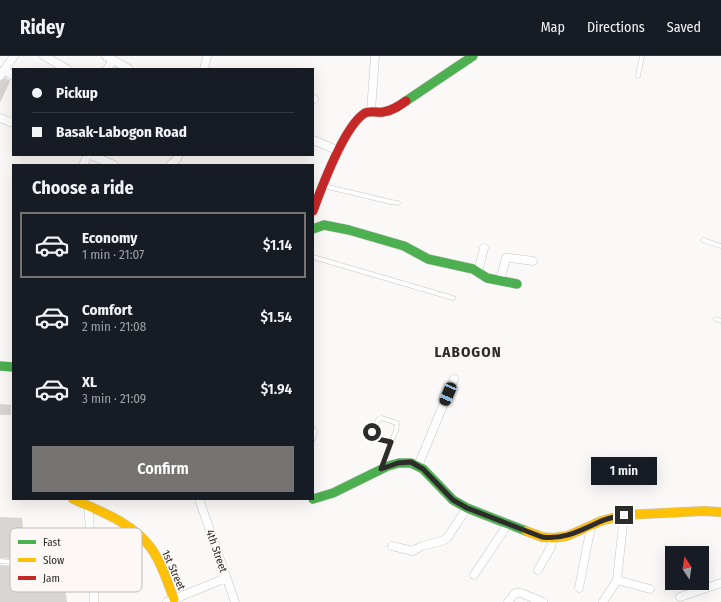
<!DOCTYPE html>
<html lang="en">
<head>
<meta charset="utf-8">
<style>
  :root { --surface:#171b24; --page:#20242c; --text:#f1f3f6; --muted:#9ea1a6; --line:#363941; --accent:#767472 }
  body { margin:0; font-family:"Fira Sans Condensed",sans-serif; background:var(--page); color:var(--text); height:100vh; display:flex; flex-direction:column; font-size:15px; white-space:nowrap }
  * { box-sizing:border-box; margin:0 }
  p { font-size:13px; color:var(--muted) }
  .icon { flex:none; width:22px; height:22px; fill:none; stroke:currentColor; stroke-width:2; stroke-linecap:round; stroke-linejoin:round }
  .map { position:relative; flex:1; overflow:hidden }
  .sheet { position:absolute; left:12px; top:108px; width:302px; height:336px; display:flex; flex-direction:column; background:var(--surface); border-radius:0px; box-shadow:0 4px 16px #0002 }
  .sheet>* { flex:none }
  .banner { position:absolute; left:12px; top:12px; width:302px; height:88px; border-radius:0px; box-shadow:0 4px 16px #0002; display:grid; align-content:center; height:88px; padding:0 20px; background:var(--surface) }
  .needle { width:26px; rotate:348deg }
  .controls { position:absolute; left:665px; top:490px; display:grid; gap:8px }
  .controls a { display:grid; place-items:center; width:44px; height:44px; border-radius:0px; background:var(--surface); box-shadow:0 4px 16px #0002; font-size:20px }
  .end { position:absolute; width:18px; height:18px; margin:-9px; border:5px solid #2e2c2b; background:#fff; box-shadow:0 0 0 2px #fff }
  .from { border-radius:50% }
  .bubble { position:absolute; height:28px; border-radius:0px; background:var(--surface); box-shadow:0 4px 16px #0002; font-size:13px; font-weight:600; line-height:28px; text-align:center }
  .car { position:absolute; width:12px; height:24px; margin:-12px -6px; border-radius:5px; box-shadow:0 0 3px 1px #0007; background:linear-gradient(#222 24%,#8ab4d8 0 40%,#222 0 76%,#8ab4d8 0 86%,#222 0) }
  .banner b { display:flex; align-items:center; gap:14px; height:38px; font-size:15px }
  .banner b+b { border-top:1px solid var(--line) }
  .banner i { width:10px; height:10px; background:var(--text) }
  ul { padding:0; list-style:none }
  li { display:flex; align-items:center; gap:12px; height:66px; margin:0 8px 6px; padding:0 12px; border:2px solid transparent; border-radius:0px }
  li div { flex:1 }
  li b { display:block; font-size:15px }
  li em { font-style:normal; font-weight:600 }
  li.on { border-color:var(--accent) }
  li>.icon { width:36px; height:36px; stroke-width:1.5 }
  h2 { padding:0 20px; font-size:18px; line-height:48px }
  .action { display:flex; gap:8px; margin-top:auto; padding:8px 20px }
  .action a { flex:1; height:46px; border-radius:0px; background:var(--accent); color:#fff; font-size:16px; font-weight:600; line-height:46px; text-align:center }
  header { display:flex; align-items:center; gap:24px; box-sizing:border-box; height:56px; padding:0 20px; background:var(--surface); border-bottom:1px solid var(--line) }
  header strong { font-size:19px }
  nav { display:flex; gap:22px; margin-inline-start:auto; font-size:14px }
  .map>svg:first-child { display:block }
</style>
</head>
<body>
<header>
<strong>Ridey</strong>
<nav><a>Map</a><a>Directions</a><a>Saved</a></nav>
</header>
<div class="map">
<svg width="721" height="546" viewBox="0 0 721 546">
  <rect width="100%" height="100%" fill="#fbf9f7"/>
  <!-- building -->
  <path fill="#d8d6d4" d="M5,22L10,25L0,47V25Z
    M0,348L11,349V359H0Z
    M0,461L22,462L24,481L20,503L0,502Z
    M0,509L56,513V515H63L67,546H0Z"/>
  <g fill="none" stroke-linecap="round" stroke-linejoin="round">
    <defs>
      <path id="lane" d="M638,20L642,0
        M324,130L391,146L398,147
        M703,184L721,190
        M313,201L453,242
        M716,263L721,265
        M313,372L315,376L313,383
        M382,411L391,386L373,382L372,379L378,364L381,362L397,367L396,375L391,386
        M0,505L63,510"/>
      <path id="street" d="M44,0L67,13
        M106,0L129,13
        M107,13L113,4
        M204,13L207,0
        M4,14L13,20
        M0,20L14,0
        M313,43H314
        M371,55L375,0
        M0,62L13,67
        M313,84L339,95
        M91,99L114,109
        M83,109L88,99
        M170,109L176,104L179,99
        M478,216L484,192
        M500,225L506,202H511L533,205
        M418,410L454,323
        M199,443L235,546
        M88,449L94,525V546
        M392,490L413,495L422,490L442,485L447,482L467,452
        M538,514L551,491L553,482
        M474,519L508,468
        M617,524L650,533
        M579,532L591,470
        M680,541L721,527
        M167,546L226,522
        M508,546L515,537H521L543,546
        M603,546L617,524L624,459"/>
      <path id="fast" d="M406,45L473,0
        M313,173L324,169L349,174L404,190L428,203L473,213L487,222L517,228
        M0,310L13,311
        M313,443L333,437L388,410L399,407H411L423,413L453,444L467,452L526,475"/>
      <path id="slow" d="M73,443C100,455 133,467 151,492C162,507 167,526 174,543
        M526,475L542,481L553,482L567,480L601,465L624,459L704,455L720,456"/>
      <path id="jam" d="M313,155C321,133 345,69 365,57C371,54 377,57 383,56C392,55 399,50 406,45"/>
    </defs>
    <!-- lane casing -->
    <use href="#lane" stroke="#c7c5c4" stroke-width="5"/>
    <!-- street casing -->
    <use href="#street" stroke="#c7c5c4" stroke-width="9"/>
    <!-- fast casing -->
    <use href="#fast" stroke="#c7c5c4" stroke-width="10"/>
    <!-- slow casing -->
    <use href="#slow" stroke="#c7c5c4" stroke-width="10"/>
    <!-- jam casing -->
    <use href="#jam" stroke="#c7c5c4" stroke-width="10"/>
    <!-- lane -->
    <use href="#lane" stroke="#fefefe" stroke-width="4"/>
    <!-- street -->
    <use href="#street" stroke="#fefefe" stroke-width="8"/>
    <!-- fast -->
    <use href="#fast" stroke="#4caf50" stroke-width="9"/>
    <!-- slow -->
    <use href="#slow" stroke="#ffc107" stroke-width="9"/>
    <!-- jam -->
    <use href="#jam" stroke="#c62828" stroke-width="9"/>
  </g>
  <g fill="none" stroke-linecap="round" stroke-linejoin="round">
    <!-- route -->
    <path stroke="#2e2c2b" stroke-width="5" d="M372,376L373,382L391,386L381,413L398,407L411,406L423,413L453,444L467,452L542,481C564,484 581,474 599,466C607,462 616,461 624,459"/>
  </g>
  <g text-anchor="middle" stroke-width="3" stroke-linejoin="round" paint-order="stroke">
    <!-- street labels -->
    <g font-size="11" fill="#2e2c2b" stroke="#fdf8f5">
      <text transform="translate(217 495) rotate(71)" y="4">4th Street</text>
      <text transform="translate(174 514) rotate(66)" y="4">1st Street</text>
    </g>
    <!-- district labels -->
    <g font-size="15" font-weight="bold" letter-spacing="1" fill="#2e2c2b" stroke="#fdf8f5">
      <text x="468" y="301">LABOGON</text>
    </g>
  </g>
  <!-- legend -->
  <rect x="10" y="472" width="132" height="64" rx="6" fill="#fdf8f5" stroke="#bfbbb8" stroke-width="1"/>
  <rect x="18" y="484" width="18" height="4" fill="#4caf50"/>
  <rect x="18" y="502" width="18" height="4" fill="#ffc107"/>
  <rect x="18" y="520" width="18" height="4" fill="#c62828"/>
  <g font-size="11" fill="#2e2c2b">
    <text x="43" y="490">Fast</text>
    <text x="43" y="508">Slow</text>
    <text x="43" y="526">Jam</text>
  </g>
</svg>
<div class="controls">
<a><svg class="needle" viewBox="-14 -14 28 28"><path d="M0-13l5 13h-10z" fill="#e53935"/><path d="M0 13l5-13h-10z" fill="#9ea1a6"/></svg></a>
</div>
<i class="end from" style="left:372px;top:376px"></i>
<i class="end" style="left:624px;top:459px"></i>
<div class="bubble" style="left:591px;top:401px;width:66px">1 min</div>
<i class="car" style="left:448px;top:338px;rotate:203deg"></i>
<div class="banner">
<b><i class="from"></i>Pickup</b>
<b><i></i>Basak-Labogon Road</b>
</div>
<section class="sheet">
<h2>Choose a ride</h2>
<ul>
<li class="on"><svg class="icon" aria-label="car" viewBox="0 0 24 24"><path d="M5 17H2v-5l4-1 3-4h7l3 4 3 1v5h-3M9 17h6M6 11h13"/><circle cx="7" cy="17" r="2"/><circle cx="17" cy="17" r="2"/></svg><div><b>Economy</b><p>1 min · 21:07</p></div><em>$1.14</em></li>
<li><svg class="icon" aria-label="car" viewBox="0 0 24 24"><path d="M5 17H2v-5l4-1 3-4h7l3 4 3 1v5h-3M9 17h6M6 11h13"/><circle cx="7" cy="17" r="2"/><circle cx="17" cy="17" r="2"/></svg><div><b>Comfort</b><p>2 min · 21:08</p></div><em>$1.54</em></li>
<li><svg class="icon" aria-label="car" viewBox="0 0 24 24"><path d="M5 17H2v-5l4-1 3-4h7l3 4 3 1v5h-3M9 17h6M6 11h13"/><circle cx="7" cy="17" r="2"/><circle cx="17" cy="17" r="2"/></svg><div><b>XL</b><p>3 min · 21:09</p></div><em>$1.94</em></li>
</ul>
<div class="action"><a>Confirm</a></div>
</section>
</div>
</body>
</html>
